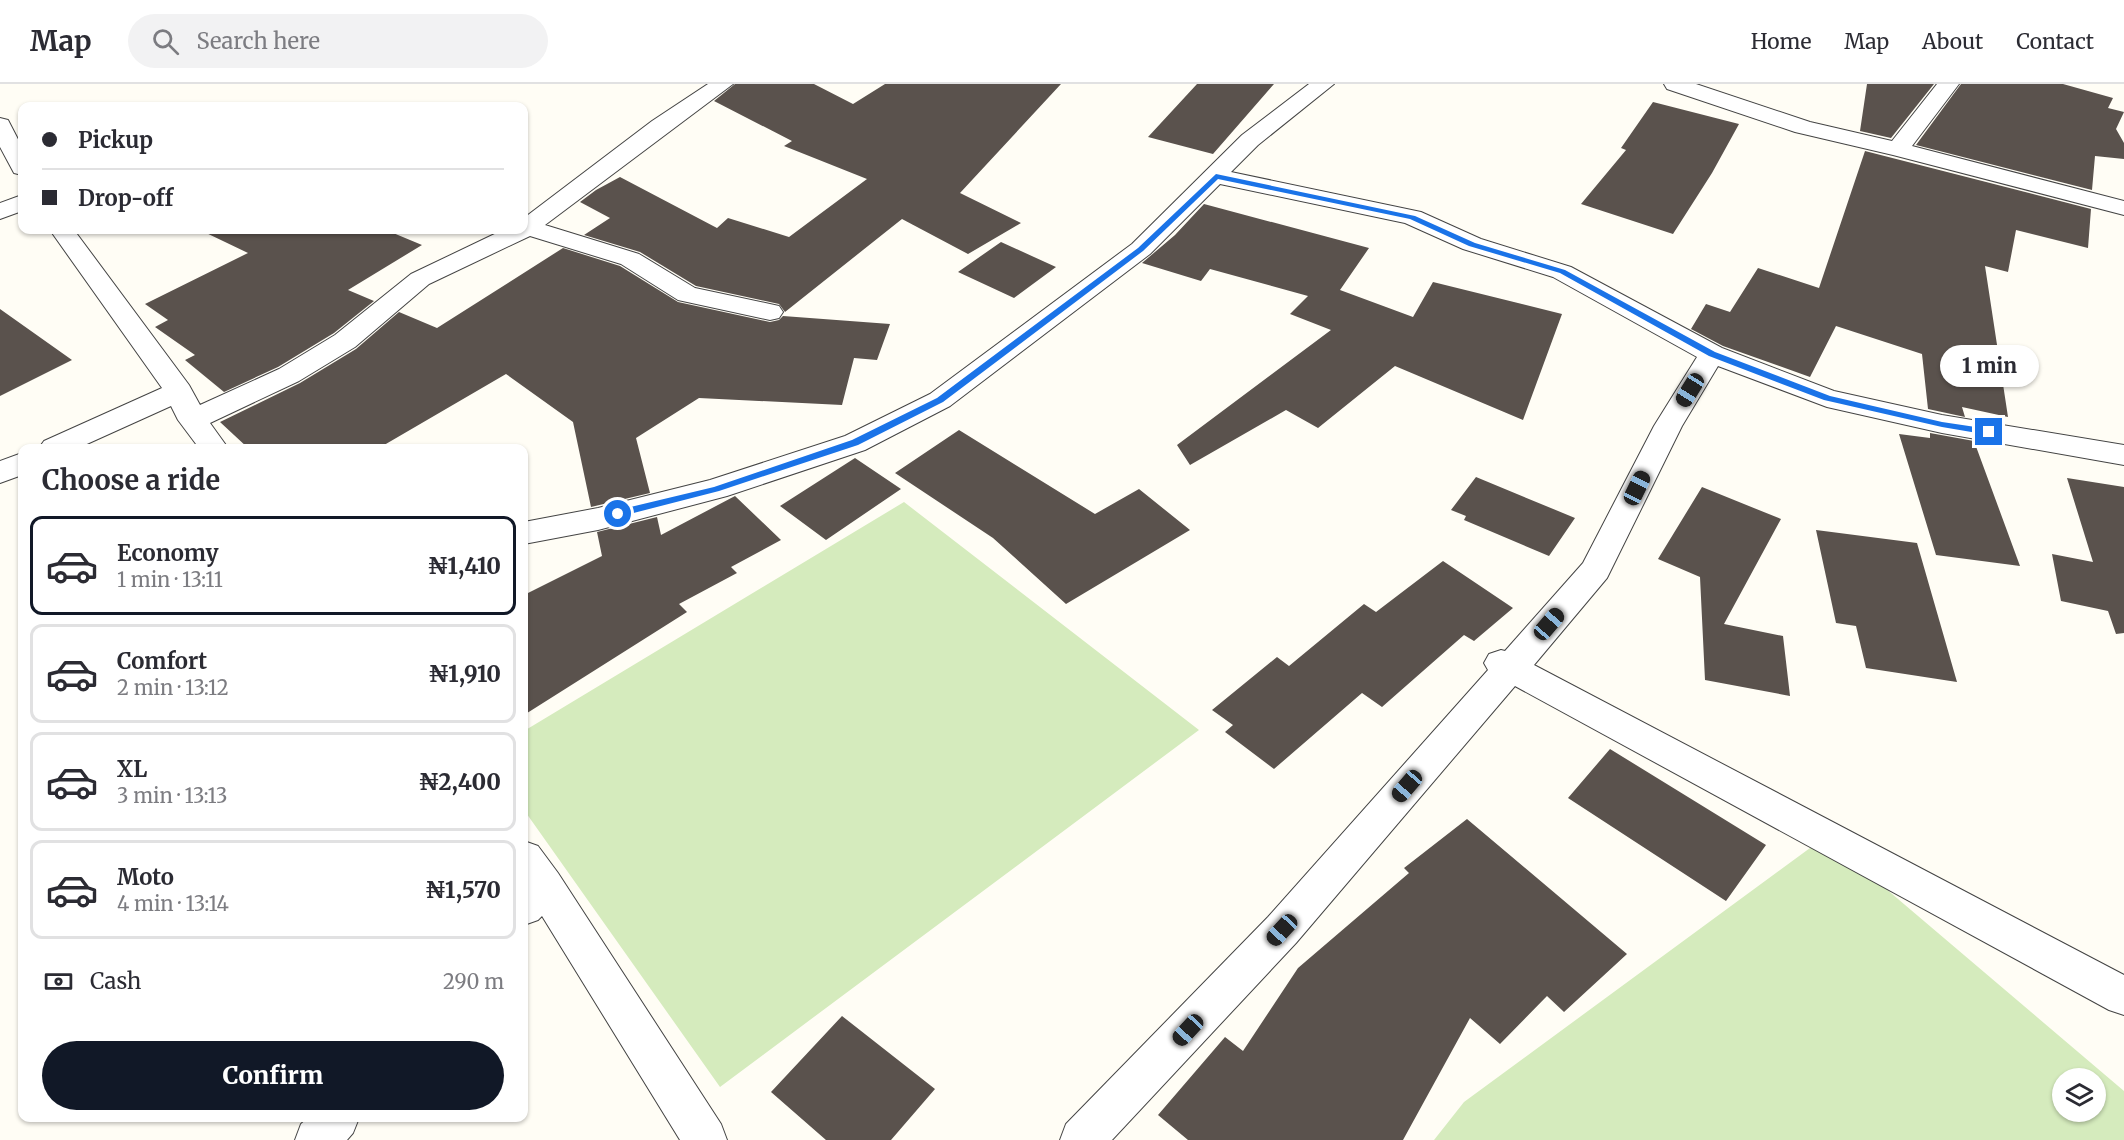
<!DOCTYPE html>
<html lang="en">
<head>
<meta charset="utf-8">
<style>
  :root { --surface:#fff; --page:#f2f2f3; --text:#2b2b33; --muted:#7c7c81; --line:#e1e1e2; --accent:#111827 }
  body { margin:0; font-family:Merriweather,serif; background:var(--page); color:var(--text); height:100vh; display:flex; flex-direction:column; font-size:22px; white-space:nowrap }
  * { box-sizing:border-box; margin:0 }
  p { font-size:20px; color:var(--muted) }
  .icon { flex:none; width:33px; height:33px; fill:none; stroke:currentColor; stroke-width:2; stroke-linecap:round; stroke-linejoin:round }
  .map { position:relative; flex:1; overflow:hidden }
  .panel { position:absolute; left:18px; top:360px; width:510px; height:678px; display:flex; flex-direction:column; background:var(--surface); border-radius:12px; box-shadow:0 2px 4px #0004 }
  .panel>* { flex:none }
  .banner { position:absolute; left:18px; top:18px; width:510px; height:132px; border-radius:12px; box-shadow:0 2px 4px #0004; display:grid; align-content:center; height:132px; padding:0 24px; background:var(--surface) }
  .buttons { position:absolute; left:2052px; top:984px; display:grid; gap:12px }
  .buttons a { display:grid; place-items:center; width:54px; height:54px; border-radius:50%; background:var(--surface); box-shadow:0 2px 4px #0004; font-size:30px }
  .end { position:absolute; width:27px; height:27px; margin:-14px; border:8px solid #1a73e8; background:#fff; box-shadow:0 0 0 3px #fff }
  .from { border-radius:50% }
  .bubble { position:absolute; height:42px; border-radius:21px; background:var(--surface); box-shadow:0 2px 4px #0004; font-size:20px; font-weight:800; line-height:42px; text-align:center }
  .car { position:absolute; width:18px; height:36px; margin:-18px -9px; border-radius:8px; box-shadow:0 0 4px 2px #0007; background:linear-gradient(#222 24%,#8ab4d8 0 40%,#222 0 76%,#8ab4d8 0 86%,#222 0) }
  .banner b { display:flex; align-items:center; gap:21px; height:57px; font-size:22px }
  .banner b+b { border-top:2px solid var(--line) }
  .banner i { width:15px; height:15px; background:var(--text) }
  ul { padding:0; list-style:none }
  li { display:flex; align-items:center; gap:18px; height:99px; margin:0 12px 9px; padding:0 12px; border:3px solid var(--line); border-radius:12px }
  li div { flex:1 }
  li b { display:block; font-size:22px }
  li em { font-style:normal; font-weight:800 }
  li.active { border-color:var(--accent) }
  li>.icon { width:54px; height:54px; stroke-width:1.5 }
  h2 { padding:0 24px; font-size:27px; line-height:72px }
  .pay { display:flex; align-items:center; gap:15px; height:66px; padding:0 24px; font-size:22px }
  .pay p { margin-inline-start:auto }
  .cta { display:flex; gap:12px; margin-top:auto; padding:12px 24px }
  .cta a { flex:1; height:69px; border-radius:36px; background:var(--accent); color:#fff; font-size:24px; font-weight:800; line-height:69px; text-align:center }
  header { display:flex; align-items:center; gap:36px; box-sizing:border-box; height:84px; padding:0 30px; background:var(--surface); border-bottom:2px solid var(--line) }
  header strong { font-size:28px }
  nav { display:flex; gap:33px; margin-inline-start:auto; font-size:21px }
  .search { width:420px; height:54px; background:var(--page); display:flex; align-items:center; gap:15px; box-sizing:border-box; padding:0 21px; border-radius:33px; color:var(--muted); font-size:22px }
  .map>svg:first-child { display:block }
</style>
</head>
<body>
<header>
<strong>Map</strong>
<div class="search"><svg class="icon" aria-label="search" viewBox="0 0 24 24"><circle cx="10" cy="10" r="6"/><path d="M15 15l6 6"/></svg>Search here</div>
<nav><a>Home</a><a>Map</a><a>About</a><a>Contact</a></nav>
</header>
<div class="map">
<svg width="2124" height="1056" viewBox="0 0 2124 1056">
  <rect width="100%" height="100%" fill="#fffdf5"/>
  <!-- green -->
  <path fill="#d5ebbd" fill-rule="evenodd" d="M904,418L1199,646L720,1003L524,726V647Z
    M1825,753L2124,1007V1056H1434L1464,1018ZM2062,994H2096V1028H2062Z"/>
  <!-- building -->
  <path fill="#5a524d" d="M735,0H814L853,20L885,0H1061L960,109L1021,139L968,170L902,135L785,228L779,220L696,202L640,168L584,151L610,134L580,118L596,106L620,93L717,144L728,134L789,153L867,95L784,62L792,57L714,17Z
    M1197,0H1274L1213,70L1148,53Z
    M1867,0H1934L1891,54L1860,47Z
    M1961,0H2063L2113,14L2108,24L2124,28L2116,45L2124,59V75L2095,72L2092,106L1916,61Z
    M1653,18L1739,40L1712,89L1673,150L1581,120L1626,66L1621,64Z
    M1865,67L2091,125L2088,164L2016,146L2008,188L1985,182L2008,333L1962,323L1965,333L1928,325L1922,270L1836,242L1810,293L1723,262L1691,245L1706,220L1730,228L1758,184L1819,204Z
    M1204,120L1369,164L1340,206L1413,233L1433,198L1562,230L1523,336L1395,282L1318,344L1286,326L1190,381L1177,361L1331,246L1290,230L1308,212L1210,185L1201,197L1142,179L1175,151Z
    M200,146H386L422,161L348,206L374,217L334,249L278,283L224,308L185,276L195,271L155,243L168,236L145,220L248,169Z
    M1001,158L1056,183L1014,214L958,188Z
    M563,164L620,182L678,218L770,238L779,236L783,232L890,240L877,276L854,274L842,321L699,314L636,354L650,409L591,423L573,338L506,290L379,364H248L220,338L300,299L356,265L399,228L437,244Z
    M0,225L72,276L0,312Z
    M959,346L1095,430L1139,405L1190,446L1066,520L993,454L895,389Z
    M1930,349L1974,357L2020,482L1936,471L1899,350L1930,354Z
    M855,374L901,405L826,456L780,422Z
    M1476,393L1575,434L1549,472L1464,436L1466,432L1451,426Z
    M2067,394L2124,403V549L2116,550L2108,527L2061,517L2052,470L2093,478Z
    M1702,403L1781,435L1724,540L1783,552L1790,612L1705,596L1700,493L1658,475Z
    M735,412L781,456L731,483L737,489L679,520L687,528L524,631V511L602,472L597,448L657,433L661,451Z
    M1816,446L1917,459L1957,598L1866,584L1856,542L1836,539Z
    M1443,477L1513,524L1474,557L1464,551L1382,623L1362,609L1274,685L1225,648L1233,641L1212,626L1277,573L1289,582L1364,520L1376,528Z
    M1610,665L1766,761L1726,817L1568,714Z
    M1467,735L1627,870L1564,928L1547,912L1500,960L1470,934L1403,1056H1188L1158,1031L1225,953L1243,967L1298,884L1409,789L1404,784Z
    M842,932L935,1005L891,1056H826L771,1008Z"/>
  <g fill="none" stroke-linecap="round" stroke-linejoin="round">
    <defs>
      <path id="minor" d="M708,0H733L545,141L639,170L695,204L779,222L783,228L779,234L770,236L678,216L621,180L530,152L429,200L355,263L299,297L210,339L228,364H199L178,336L171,322L78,364H39L44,357L162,304L50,146H74L189,301L200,321L279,285L335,251L411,190L503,146H524V134L652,37Z
        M1309,0H1334L1258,61L1231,88L1421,128L1481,155L1571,183L1722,264L1834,307L1942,331L2124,361V381L1942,349L1827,323L1718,282L1682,342L1607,494L1534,581L2124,891V931L2109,926L1515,602L1296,859L1112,1056H1060L1066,1040L1268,833L1488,586L1484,579L1489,570L1501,566L1505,567L1583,479L1654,342L1697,273L1553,193L1463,165L1405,139L1220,100L1150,170L950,322L865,366L727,412L598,446L524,460V438L598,424L710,396L845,352L930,310L1132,160L1242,51Z
        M1664,0H1696L1810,38L1892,57L1937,0H1959L1912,62L2124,117V131L1893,71L1795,48L1667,5Z
        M0,34L8,36L22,63V91L14,89L0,63Z
        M22,111V127L0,135V119Z
        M22,369V391L0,399V377Z
        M524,757L538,762L558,789L721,1040L727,1056H680L542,832L538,836L524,841Z
        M308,1034H359L353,1049L347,1056H295L301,1040Z"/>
    </defs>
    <!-- minor casing -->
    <use href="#minor" stroke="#444" stroke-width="2"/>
    <!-- minor -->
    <use href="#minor" fill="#fff" fill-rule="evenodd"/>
  </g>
  <!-- route -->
  <path fill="#1a73e8" d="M1216,90L1415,132L1475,159L1565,186L1715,268L1830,312L1942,338L1989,345L1994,348L1989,351L1942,343L1824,316L1709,272L1560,189L1469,162L1410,135L1218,95L1143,167L943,318L858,361L719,407L618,433L613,430L618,426L714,403L852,356L937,314L1138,164Z"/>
</svg>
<div class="buttons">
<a><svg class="icon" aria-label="layers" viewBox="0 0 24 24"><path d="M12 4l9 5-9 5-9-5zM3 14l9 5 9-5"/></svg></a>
</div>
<i class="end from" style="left:618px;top:430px"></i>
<i class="end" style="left:1989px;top:348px"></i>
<div class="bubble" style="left:1940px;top:261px;width:99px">1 min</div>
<i class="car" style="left:1690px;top:306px;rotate:212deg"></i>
<i class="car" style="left:1637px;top:404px;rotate:26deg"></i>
<i class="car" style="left:1549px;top:540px;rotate:41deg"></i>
<i class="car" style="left:1407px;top:702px;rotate:221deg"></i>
<i class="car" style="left:1282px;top:846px;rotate:223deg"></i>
<i class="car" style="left:1188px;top:946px;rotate:223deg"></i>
<div class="banner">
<b><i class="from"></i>Pickup</b>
<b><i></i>Drop-off</b>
</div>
<section class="panel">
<h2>Choose a ride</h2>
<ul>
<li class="active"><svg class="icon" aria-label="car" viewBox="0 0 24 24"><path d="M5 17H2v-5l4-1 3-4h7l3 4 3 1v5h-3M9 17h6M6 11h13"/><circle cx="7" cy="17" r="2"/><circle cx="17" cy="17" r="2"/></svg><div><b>Economy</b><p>1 min · 13:11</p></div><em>₦1,410</em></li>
<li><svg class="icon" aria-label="car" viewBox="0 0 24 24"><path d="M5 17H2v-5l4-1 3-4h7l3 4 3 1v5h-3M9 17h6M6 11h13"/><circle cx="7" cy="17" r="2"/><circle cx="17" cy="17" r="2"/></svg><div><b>Comfort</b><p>2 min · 13:12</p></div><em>₦1,910</em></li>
<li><svg class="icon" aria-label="car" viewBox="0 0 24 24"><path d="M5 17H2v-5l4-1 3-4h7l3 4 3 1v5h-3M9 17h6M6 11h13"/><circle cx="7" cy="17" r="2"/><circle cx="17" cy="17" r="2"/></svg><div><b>XL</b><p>3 min · 13:13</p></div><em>₦2,400</em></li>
<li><svg class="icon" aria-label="car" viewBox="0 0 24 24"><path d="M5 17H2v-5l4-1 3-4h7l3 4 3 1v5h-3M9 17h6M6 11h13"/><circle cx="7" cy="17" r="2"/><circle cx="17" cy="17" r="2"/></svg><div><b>Moto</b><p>4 min · 13:14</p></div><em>₦1,570</em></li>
</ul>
<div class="pay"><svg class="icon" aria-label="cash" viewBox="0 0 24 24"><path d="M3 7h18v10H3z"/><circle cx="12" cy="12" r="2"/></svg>Cash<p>290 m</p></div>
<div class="cta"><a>Confirm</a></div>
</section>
</div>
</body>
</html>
